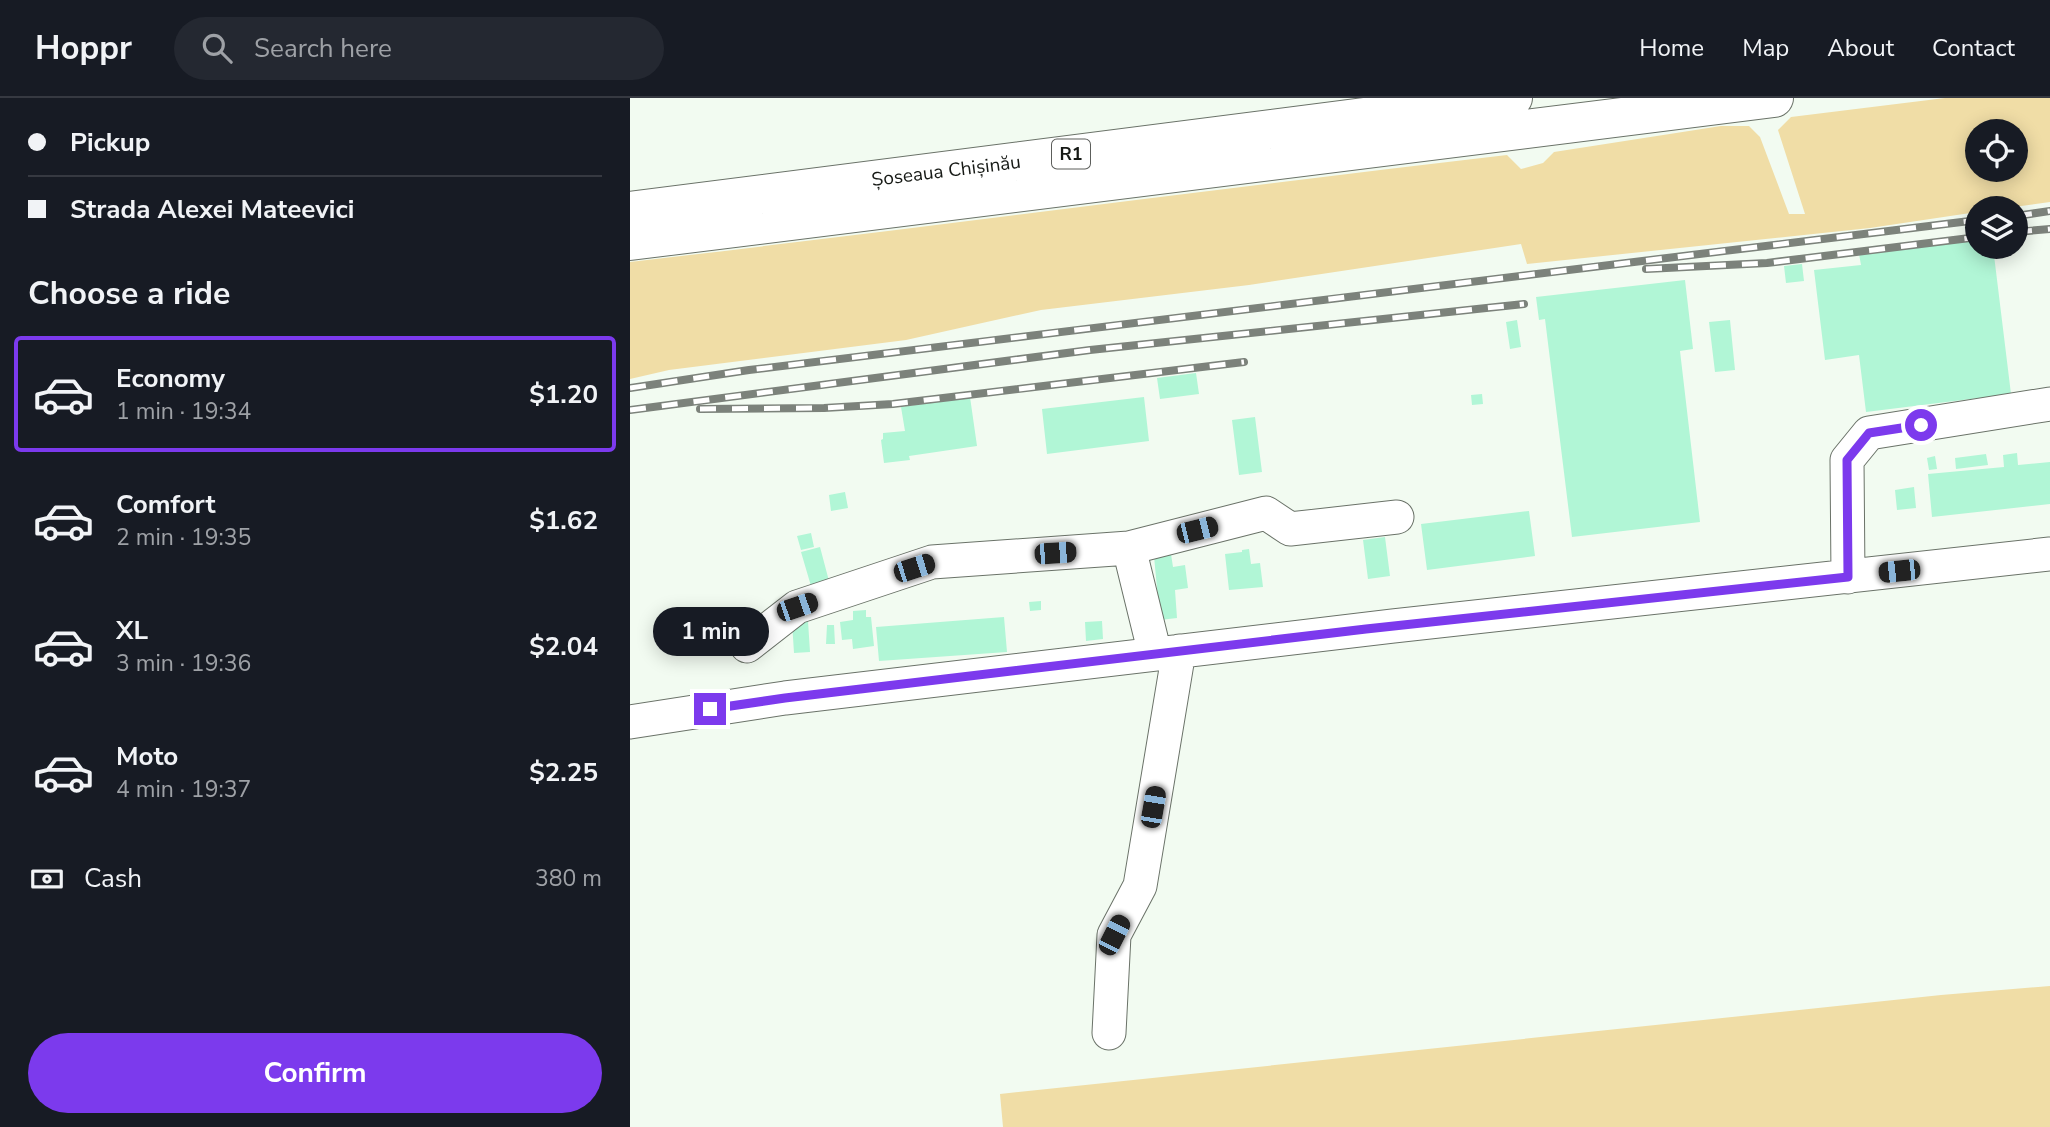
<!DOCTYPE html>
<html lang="en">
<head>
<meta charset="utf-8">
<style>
  :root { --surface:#171b24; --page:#242831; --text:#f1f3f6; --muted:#9ea1a6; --line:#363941; --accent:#7c3aed }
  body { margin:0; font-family:"Nunito Sans",sans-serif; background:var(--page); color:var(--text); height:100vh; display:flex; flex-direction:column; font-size:26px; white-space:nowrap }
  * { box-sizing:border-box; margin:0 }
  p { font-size:23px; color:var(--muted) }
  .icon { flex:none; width:38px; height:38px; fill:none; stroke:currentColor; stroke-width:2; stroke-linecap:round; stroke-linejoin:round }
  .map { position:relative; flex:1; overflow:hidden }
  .sheet { display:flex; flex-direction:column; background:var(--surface); width:630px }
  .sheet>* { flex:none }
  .banner { display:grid; align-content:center; height:154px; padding:0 28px; background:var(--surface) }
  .buttons { position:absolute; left:1335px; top:21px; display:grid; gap:14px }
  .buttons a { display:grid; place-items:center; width:63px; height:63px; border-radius:50%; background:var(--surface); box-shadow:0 4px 18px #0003; font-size:35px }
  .end { position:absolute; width:32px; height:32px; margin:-16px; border:9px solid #7c3aed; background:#fff; box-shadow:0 0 0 4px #fff }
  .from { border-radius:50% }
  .bubble { position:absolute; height:49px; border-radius:24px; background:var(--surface); box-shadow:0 4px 18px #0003; font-size:23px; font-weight:700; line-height:49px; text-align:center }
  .car { position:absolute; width:21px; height:42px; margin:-21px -10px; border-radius:9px; box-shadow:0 0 5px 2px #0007; background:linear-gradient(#222 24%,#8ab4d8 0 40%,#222 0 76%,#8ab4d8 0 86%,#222 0) }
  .banner b { display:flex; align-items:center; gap:24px; height:66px; font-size:26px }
  .banner b+b { border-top:2px solid var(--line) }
  .banner i { width:18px; height:18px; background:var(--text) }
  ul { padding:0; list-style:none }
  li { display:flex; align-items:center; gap:21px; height:116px; margin:0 14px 10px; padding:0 14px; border:4px solid transparent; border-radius:7px }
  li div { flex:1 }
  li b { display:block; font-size:26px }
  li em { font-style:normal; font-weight:700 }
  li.selected { border-color:var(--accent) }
  li>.icon { width:63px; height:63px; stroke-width:1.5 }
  h2 { padding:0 28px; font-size:32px; line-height:84px }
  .pay { display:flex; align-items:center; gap:18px; height:77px; padding:0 28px; font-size:26px }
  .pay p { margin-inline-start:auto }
  .primary-button { display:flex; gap:14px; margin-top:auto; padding:14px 28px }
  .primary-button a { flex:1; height:80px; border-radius:42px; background:var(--accent); color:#fff; font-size:28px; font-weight:700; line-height:80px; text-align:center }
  header { display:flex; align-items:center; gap:42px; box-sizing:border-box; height:98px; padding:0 35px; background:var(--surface); border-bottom:2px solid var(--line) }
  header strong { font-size:33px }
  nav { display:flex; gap:38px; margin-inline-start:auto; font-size:24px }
  .search { width:490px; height:63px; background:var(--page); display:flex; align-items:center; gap:18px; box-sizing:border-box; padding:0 24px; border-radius:38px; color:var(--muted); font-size:26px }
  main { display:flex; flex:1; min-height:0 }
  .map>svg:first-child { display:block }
</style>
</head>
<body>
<header>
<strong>Hoppr</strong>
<div class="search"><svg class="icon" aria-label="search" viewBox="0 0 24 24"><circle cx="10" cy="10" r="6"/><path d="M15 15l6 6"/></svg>Search here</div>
<nav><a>Home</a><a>Map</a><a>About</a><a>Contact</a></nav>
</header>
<main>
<section class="sheet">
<div class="banner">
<b><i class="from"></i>Pickup</b>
<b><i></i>Strada Alexei Mateevici</b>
</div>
<h2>Choose a ride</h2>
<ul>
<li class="selected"><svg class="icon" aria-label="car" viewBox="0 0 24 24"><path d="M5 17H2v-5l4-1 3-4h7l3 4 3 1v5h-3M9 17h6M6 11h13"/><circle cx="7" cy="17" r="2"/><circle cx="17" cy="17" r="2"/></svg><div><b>Economy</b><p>1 min · 19:34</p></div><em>$1.20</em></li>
<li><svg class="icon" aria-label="car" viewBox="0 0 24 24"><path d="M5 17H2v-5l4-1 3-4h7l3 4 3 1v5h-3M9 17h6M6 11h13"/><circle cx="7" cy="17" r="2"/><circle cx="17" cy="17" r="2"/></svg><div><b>Comfort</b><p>2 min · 19:35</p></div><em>$1.62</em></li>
<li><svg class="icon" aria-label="car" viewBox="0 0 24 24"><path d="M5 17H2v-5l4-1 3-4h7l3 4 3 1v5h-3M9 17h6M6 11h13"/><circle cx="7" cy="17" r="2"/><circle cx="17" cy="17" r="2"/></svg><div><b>XL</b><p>3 min · 19:36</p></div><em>$2.04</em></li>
<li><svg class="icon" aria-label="car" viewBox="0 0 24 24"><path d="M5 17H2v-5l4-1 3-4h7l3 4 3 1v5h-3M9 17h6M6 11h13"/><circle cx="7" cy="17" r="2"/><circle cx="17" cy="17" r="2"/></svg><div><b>Moto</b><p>4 min · 19:37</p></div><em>$2.25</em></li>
</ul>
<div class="pay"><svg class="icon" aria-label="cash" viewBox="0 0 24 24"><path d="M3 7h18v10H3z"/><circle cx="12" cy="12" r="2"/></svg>Cash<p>380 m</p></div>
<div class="primary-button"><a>Confirm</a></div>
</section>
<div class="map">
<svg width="1420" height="1029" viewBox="0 0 1420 1029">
  <rect width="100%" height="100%" fill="#f2fbf1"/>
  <!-- green -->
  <path fill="#f0dda6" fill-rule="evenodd" d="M1315,0H1420V104L1377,110H1348L1347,114L1240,130L897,166L891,146L619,187L411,212L276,242L39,272L0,281V164C293,130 585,91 877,57L891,71L913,65L924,54L1091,28H1119L1130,39L1159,116H1175L1148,32L1161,19ZM1386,33V72H1348V33Z
    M1420,888V1029H373L370,996L1311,897Z"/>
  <!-- building -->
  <path fill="#b1f6d6" d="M1348,142V149H1363L1381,296L1236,314L1229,257L1195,262L1184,172L1231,167L1229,156Z
    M1172,166L1174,183L1156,185L1154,168Z
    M1055,182L1063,251L1050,253L1070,424L942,439L915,221L909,222L906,199Z
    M887,222L891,249L880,251L876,224Z
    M1100,222L1105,272L1085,274L1079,224Z
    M566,275L569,296L530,301L527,280Z
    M852,296L853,306L842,307L841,297Z
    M340,299L347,348L279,358L280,362L254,365L251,342L253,341V335L275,333L271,309Z
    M514,299L519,343L417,356L412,311Z
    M625,319L632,374L609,377L602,322Z
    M1387,355L1388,367L1420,364V406L1302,419L1298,376L1374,369L1373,357Z
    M1356,356L1358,367L1326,371L1325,360Z
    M1305,358L1307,371L1299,372L1297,360Z
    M1284,389L1286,410L1267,412L1265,392Z
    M215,394L218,410L201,413L199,397Z
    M899,413L905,458L797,472L791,426Z
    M181,435L184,449L171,452L167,438Z
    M755,439L760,478L738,481L733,442Z
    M190,449L199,483L181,488L171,454Z
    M619,451L621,466L630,465L633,489L599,492L595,456L612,454V452Z
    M541,456L543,469L555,467L558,490L545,492L547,520L530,522L524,458Z
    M411,503V512L400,513L399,504Z
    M236,512V519H241L244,548L223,551L222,541L212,542L210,524L223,522V513Z
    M374,519L377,554L249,563L246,529Z
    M178,523L180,554L164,555L162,524Z
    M472,523L473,541L456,543L455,524Z
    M197,527H204L205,546H196Z"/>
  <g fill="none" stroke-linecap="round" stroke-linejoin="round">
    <defs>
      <path id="minor" d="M499,450L525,556
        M1218,479L1217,362L1239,335L1420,306
        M117,548L167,509L302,464L499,450L636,415L660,431L767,419
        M0,624L155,600L763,528L1420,456
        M479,935L484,837L510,788L549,553"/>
      <path id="highway" d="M0,113L883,0
        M0,143L1144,0"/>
    </defs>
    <!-- minor casing -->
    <use href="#minor" stroke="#6a7268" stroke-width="35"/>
    <!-- highway casing -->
    <use href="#highway" stroke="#6a7268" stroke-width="40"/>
    <!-- minor -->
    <use href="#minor" stroke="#fff" stroke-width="33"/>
    <!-- highway -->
    <use href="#highway" stroke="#fff" stroke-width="38"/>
    <defs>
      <path id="rail" d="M1386,118L1420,113
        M1386,134L1420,131
        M1016,171L1137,165L1348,139
        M0,290L119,272L1348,122
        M70,311L194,310L263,306L614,264
        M0,312L460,252L894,206"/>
    </defs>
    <!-- rail casing -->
    <use href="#rail" stroke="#7c827b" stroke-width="8"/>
    <!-- rail -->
    <use href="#rail" stroke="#fff" stroke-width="5" stroke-dasharray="16" stroke-linecap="butt"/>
  </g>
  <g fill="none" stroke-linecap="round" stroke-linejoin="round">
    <!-- route -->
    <path stroke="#7c3aed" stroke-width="9" d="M80,611L155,600L736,531L1218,479L1217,362L1239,335L1291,327"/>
  </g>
  <g text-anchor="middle" stroke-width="7" stroke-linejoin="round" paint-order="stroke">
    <!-- shield labels -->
    <rect fill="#fff" stroke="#5c5e5b" stroke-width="2" x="422" y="41.5" width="38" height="29" rx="5"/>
    <g font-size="18" font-weight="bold" fill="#161915">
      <text x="441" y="62">R1</text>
    </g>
    <!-- street labels -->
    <g font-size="19" fill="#161915" stroke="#fff">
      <text transform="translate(316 72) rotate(-7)" y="7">Șoseaua Chișinău</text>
    </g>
  </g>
</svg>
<div class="buttons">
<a><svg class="icon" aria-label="locate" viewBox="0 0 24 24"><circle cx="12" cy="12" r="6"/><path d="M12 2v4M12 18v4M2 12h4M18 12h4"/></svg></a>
<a><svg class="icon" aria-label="layers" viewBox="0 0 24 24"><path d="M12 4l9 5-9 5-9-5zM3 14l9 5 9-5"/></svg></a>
</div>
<i class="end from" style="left:1291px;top:327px"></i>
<i class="end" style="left:80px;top:611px"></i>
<div class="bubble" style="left:23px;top:509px;width:116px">1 min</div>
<i class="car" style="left:567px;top:432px;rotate:76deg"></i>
<i class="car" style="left:425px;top:455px;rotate:86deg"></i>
<i class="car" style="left:284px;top:470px;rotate:72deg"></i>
<i class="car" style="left:1269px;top:473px;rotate:264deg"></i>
<i class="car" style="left:167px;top:509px;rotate:71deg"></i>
<i class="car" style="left:523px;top:709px;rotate:10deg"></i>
<i class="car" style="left:484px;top:837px;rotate:27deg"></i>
</div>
</main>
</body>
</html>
